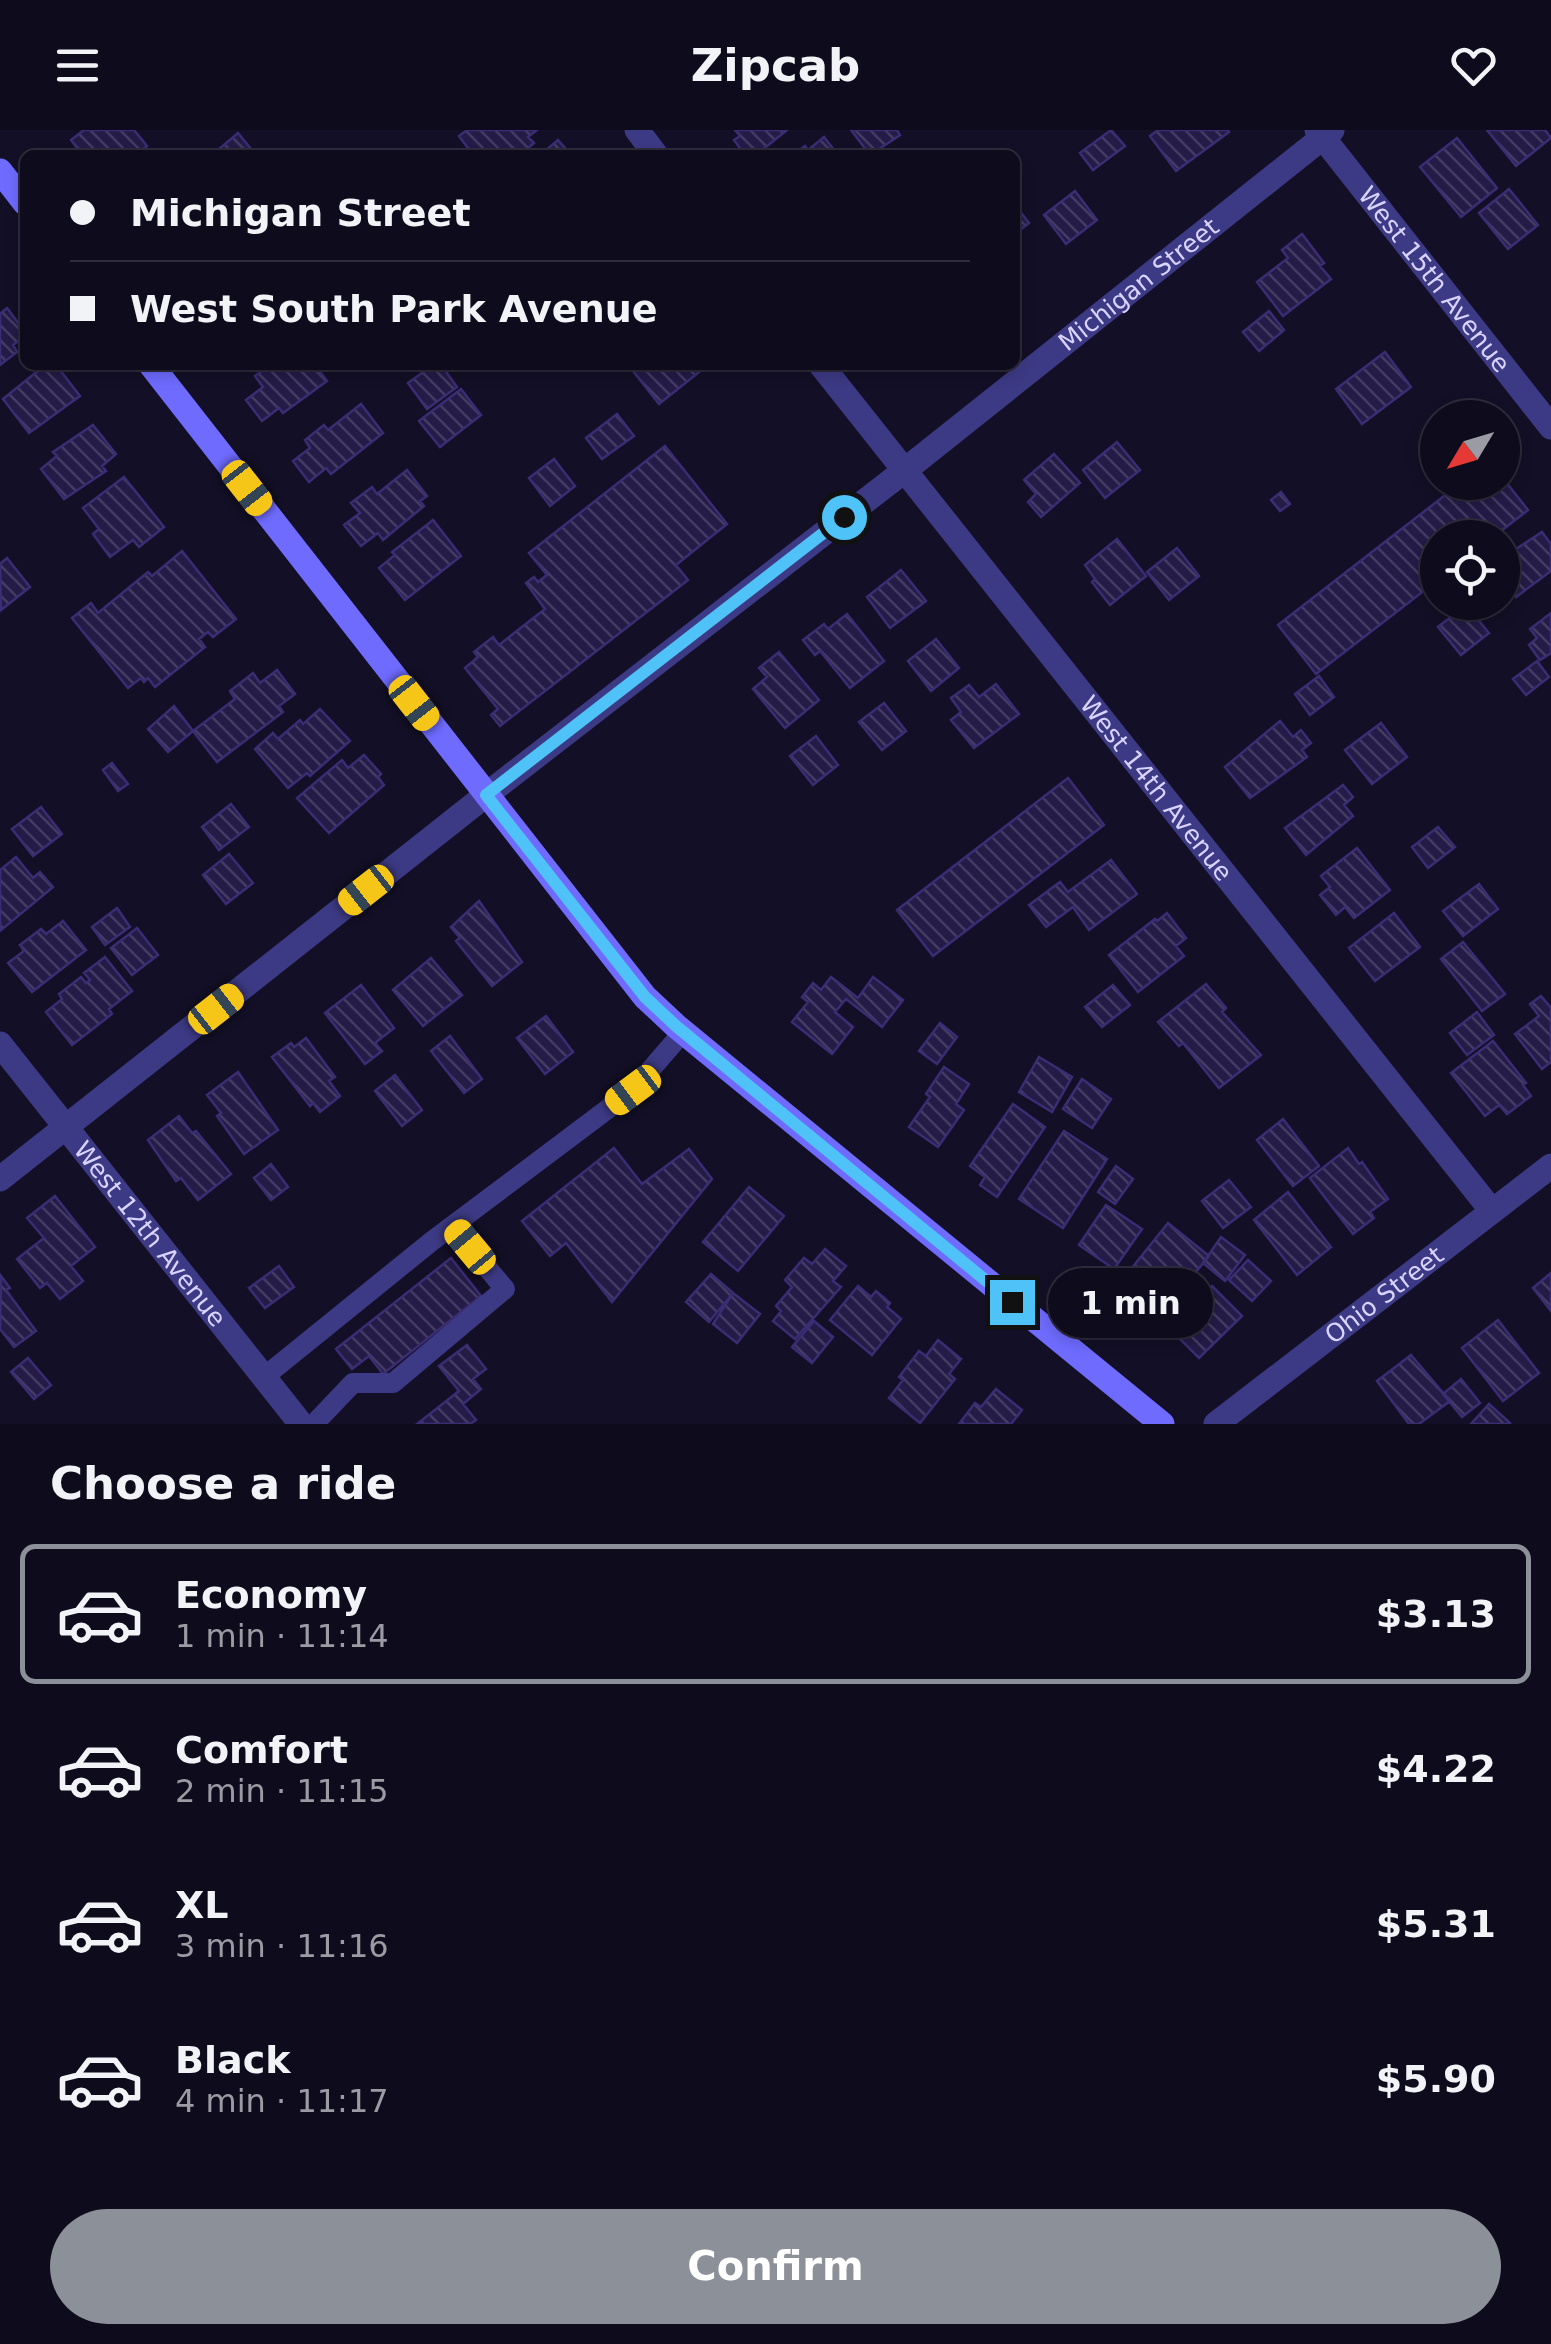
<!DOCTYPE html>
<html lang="en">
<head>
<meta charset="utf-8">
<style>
  :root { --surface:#0e0b1c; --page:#171425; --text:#f1f3f6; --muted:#9b9ba3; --line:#2e2b3b; --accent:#8c9099 }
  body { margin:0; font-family:"DejaVu Sans",sans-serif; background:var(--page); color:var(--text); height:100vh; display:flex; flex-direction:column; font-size:38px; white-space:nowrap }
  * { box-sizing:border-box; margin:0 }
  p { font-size:32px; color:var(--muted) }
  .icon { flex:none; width:55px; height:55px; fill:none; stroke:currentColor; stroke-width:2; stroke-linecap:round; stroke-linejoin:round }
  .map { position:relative; height:1294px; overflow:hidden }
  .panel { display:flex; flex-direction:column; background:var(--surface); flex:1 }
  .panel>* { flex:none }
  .banner { position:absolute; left:20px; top:20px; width:1000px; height:220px; border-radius:15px; box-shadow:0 5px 15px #0003,0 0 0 2px var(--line); display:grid; align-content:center; height:220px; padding:0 50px; background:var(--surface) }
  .needle { width:65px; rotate:232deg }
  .fabs { position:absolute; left:1420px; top:270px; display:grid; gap:20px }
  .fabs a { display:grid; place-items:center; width:100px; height:100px; border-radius:50%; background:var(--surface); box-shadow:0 5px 15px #0003,0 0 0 2px var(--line); font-size:50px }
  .end { position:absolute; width:45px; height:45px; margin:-22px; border:12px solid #4fc3f7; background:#111; box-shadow:0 0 0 5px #111 }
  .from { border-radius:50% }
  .bubble { position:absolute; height:70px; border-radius:35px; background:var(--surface); box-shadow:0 5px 15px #0003,0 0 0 2px var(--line); font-size:32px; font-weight:700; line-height:70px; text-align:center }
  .car { position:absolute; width:30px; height:60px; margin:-30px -15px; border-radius:12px; box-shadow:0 0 8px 2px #0007; background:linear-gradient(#f5c518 24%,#345 0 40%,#f5c518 0 76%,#345 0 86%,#f5c518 0) }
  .banner b { display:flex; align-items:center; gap:35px; height:95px; font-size:38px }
  .banner b+b { border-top:2px solid var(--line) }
  .banner i { width:25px; height:25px; background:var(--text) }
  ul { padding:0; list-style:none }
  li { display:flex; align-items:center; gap:30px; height:140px; margin:0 20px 15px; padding:0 30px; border:5px solid transparent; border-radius:15px }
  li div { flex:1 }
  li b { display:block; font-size:38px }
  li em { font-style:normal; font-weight:700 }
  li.selected { border-color:var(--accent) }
  li>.icon { width:90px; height:90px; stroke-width:1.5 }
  h2 { padding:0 50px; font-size:45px; line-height:120px }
  .cta { display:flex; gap:20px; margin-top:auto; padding:20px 50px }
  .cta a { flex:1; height:115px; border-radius:60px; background:var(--accent); color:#fff; font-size:40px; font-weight:700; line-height:115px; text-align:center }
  header { display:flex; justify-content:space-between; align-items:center; height:130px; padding:0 50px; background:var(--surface); font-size:45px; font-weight:700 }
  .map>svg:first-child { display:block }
</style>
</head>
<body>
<header><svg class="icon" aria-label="menu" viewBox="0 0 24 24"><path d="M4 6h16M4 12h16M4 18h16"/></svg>Zipcab<svg class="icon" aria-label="heart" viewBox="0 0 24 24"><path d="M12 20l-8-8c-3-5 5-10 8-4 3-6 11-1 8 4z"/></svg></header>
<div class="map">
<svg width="1551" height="1294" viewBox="0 0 1551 1294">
  <defs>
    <pattern id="building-back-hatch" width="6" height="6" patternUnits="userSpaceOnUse" patternTransform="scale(2.5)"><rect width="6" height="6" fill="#241b47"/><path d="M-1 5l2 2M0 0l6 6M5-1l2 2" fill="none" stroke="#433b63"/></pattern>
  </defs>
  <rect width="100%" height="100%" fill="#130f26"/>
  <!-- building -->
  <path fill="url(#building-back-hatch)" stroke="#3b2d73" stroke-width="2.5" d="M84,0H134L147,16L135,25H67L77,18L71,10Z
    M467,0H537L528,7L534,13L520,25H473L459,6Z
    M735,0H787L756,25H745L734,10L740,6Z
    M851,0H897L900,5L870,25Z
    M1111,0L1125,16L1093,40L1080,23Z
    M1158,0H1228L1229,2L1176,41L1150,6Z
    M1487,0H1545L1551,8L1516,36Z
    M238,3L256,25H212Z
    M824,7L838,25H793L805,16L808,20Z
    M1457,8L1497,58L1461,87L1420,37Z
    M558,10L571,25H540Z
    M1509,59L1538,95L1508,119L1479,83Z
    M1075,61L1097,90L1066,114L1044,85Z
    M1015,75L1029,93L1015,104Z
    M1302,104L1324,133L1320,136L1331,149L1283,186L1257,152L1288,128L1282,120Z
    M7,178L25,202V206L13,215L17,222L0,235V184Z
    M1269,181L1284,200L1259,221L1243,202Z
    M1385,222L1411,257L1362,294L1336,259Z
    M45,235H56L80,266L29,303L3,269Z
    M270,235H315L327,251L283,283L279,278L262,291L246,270L263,257L255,246Z
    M433,235H441L457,257L427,279L408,253Z
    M642,235H708L659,274L633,241Z
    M461,259L481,285L440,317L419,291Z
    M361,274L383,303L331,344L326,338L309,352L293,331L310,318L305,310L324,295L328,300Z
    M617,284L634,306L602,329L586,308Z
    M93,295L116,324L102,336L106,341L64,369L41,339L57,326L53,322Z
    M1117,312L1140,340L1105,368L1083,340Z
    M665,316L727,394L676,435L688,450L500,596L491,585L498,579L465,538L478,527L474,522L493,507L499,515L545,479L526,453L534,447L538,452L547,445L529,423Z
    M1054,324L1080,353L1041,387L1028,372L1036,364L1024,350Z
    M554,329L575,356L550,376L529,348Z
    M407,340L427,366L420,371L424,376L383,410L378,403L361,416L344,395L360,383L351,373L372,357L377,364Z
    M124,347L164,397L139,417L133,410L110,427L93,404L99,399L83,378Z
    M1502,347L1528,380L1492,408H1438V450L1316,544L1278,495L1462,352H1502Z
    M1281,362L1290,374L1280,381L1271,370Z
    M433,390L461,426L405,470L379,438L395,425L392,422Z
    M1542,402L1551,414V441L1516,467L1502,448V428Z
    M1117,409L1146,446L1110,475L1092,452L1095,449L1085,435Z
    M1177,418L1199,446L1169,470L1147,442Z
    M182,421L236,489L213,507L208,502L199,509L205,517L155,557L148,548L144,552L141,548L128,558L72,488L91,473L98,483L148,442L152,446Z
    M7,428L30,457L1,480L0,434Z
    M901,440L926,471L890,498L867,467Z
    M1466,475L1489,503L1461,525L1438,497Z
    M1551,483V523L1540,530L1529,515L1537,508L1530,499Z
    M847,484L884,531L850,558L820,521L815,525L803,510L824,494L828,499Z
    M936,509L959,538L931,561L908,531Z
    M779,522L819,570L785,598L753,559L767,547L759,538Z
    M1537,531L1549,547L1526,565L1513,549Z
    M277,540L295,564L279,576L283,582L217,632L193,601L235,569L230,561L253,543L260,553Z
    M1319,546L1334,567L1310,585L1295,564Z
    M996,554L1019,584L974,618L951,590L961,582L951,568L969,555L979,567Z
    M884,573L906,601L882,620L859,592Z
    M174,576L193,601L168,622L148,599Z
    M320,579L350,611L310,646L307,643L288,658L255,619L273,603L278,609L300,590L303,594Z
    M1280,591L1293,607L1301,600L1311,613L1302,620L1307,627L1250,668L1225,637Z
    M1381,593L1407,627L1372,654L1345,620Z
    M816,606L838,635L813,655L790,626Z
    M364,625L381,644L378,647L384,655L329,703L297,668L342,630L348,638Z
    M112,633L128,654L118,661L103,640Z
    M1068,648L1104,695L933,826L897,780Z
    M1343,655L1353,667L1344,675L1353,686L1306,725L1285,698Z
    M231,674L249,697L219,720L202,697Z
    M41,677L62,704L33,726L12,699Z
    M1438,697L1455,717L1428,738L1412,717Z
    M1357,718L1390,760L1354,788L1345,777L1336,785L1320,765L1330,757L1321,746Z
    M229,724L253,753L226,774L203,745Z
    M16,727L33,748L40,742L53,757L0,801V740Z
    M1111,730L1137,764L1089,800L1073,777L1046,797L1029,775L1060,752L1068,762Z
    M1479,754L1498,779L1463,806L1443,781Z
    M479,771L522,832L492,856L456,811L460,808L451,797Z
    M117,778L130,797L105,815L92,797Z
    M1167,783L1186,808L1176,816L1184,826L1138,862L1109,825L1155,789L1157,791Z
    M1394,783L1420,817L1375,851L1349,818Z
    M63,791L86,820L32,862L8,833L24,821L20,815L41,799L46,804Z
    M137,798L158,825L132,845L111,818Z
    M1463,812L1505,864L1482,881L1441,829Z
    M105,827L132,861L109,879L112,884L72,915L46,882L62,869L59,864L81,847L86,853L90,850L84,843Z
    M431,828L462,865L423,896L393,860Z
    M831,847L858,868L873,847L903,870L882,897L846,869L835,882L853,897L832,924L792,892L808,872L802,867L813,853L821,860Z
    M1206,854L1226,878L1222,882L1261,925L1219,958L1183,913L1179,916L1158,892Z
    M361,855L394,898L375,913L382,921L365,934L325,883Z
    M1113,855L1130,875L1102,897L1085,877Z
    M1541,866L1551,878V932L1542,939L1515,904L1539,886L1530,874Z
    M1477,882L1494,905L1467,925L1450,903Z
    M546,886L573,922L545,944L517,908Z
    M940,893L957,907L937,934L919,921Z
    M450,906L482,949L464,963L431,921Z
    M306,908L335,947L329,951L340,966L320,982L313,973L310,976L272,927L291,913L294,917Z
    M1493,911L1526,953L1523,955L1531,966L1507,984L1499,975L1485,986L1451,943Z
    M1039,927L1072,947L1052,982L1019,962Z
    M944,937L969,954L956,974L964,980L938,1017L909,997L930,967L926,964Z
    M238,942L278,1000L244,1024L217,986L221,983L207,965Z
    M395,945L422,980L402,996L375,961Z
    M1082,949L1111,969L1092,998L1063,979Z
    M1013,974L1045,997L997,1067L980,1055L985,1047L970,1036Z
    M179,986L192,1003L196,1001L231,1044L198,1070L181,1048L176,1051L148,1010Z
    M1283,989L1319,1036L1293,1056L1257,1010Z
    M1064,1001L1107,1029L1063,1098L1019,1069Z
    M614,1018L642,1054L689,1019L712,1049L612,1172L566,1113L550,1126L522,1091Z
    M1348,1018L1359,1034L1362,1032L1388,1069L1370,1082L1374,1088L1353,1104L1310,1048Z
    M271,1034L288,1057L271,1070L254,1048Z
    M1116,1036L1133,1049L1115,1074L1098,1062Z
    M1229,1050L1251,1077L1223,1098L1202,1071Z
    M749,1057L784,1086L738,1141L703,1112Z
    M1288,1062L1331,1117L1297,1145L1254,1090Z
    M55,1066L95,1117L71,1136L83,1151L60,1169L47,1153L40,1158L17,1129L44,1108L27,1088Z
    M1106,1075L1142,1099L1114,1139L1079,1115Z
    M1168,1093L1209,1126L1164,1181L1162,1179L1155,1188L1121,1162L1128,1152L1123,1149Z
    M1221,1107L1245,1125L1225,1151L1203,1133Z
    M825,1119L846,1136L833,1151L841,1157L795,1209L773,1191L781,1181L776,1176L792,1157L785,1150L804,1128L812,1134Z
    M451,1128L481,1166L383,1244L369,1226L352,1239L336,1219Z
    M1248,1130L1271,1151L1252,1171L1229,1150Z
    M279,1136L294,1157L265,1178L249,1158Z
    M1551,1143V1181L1533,1158Z
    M711,1144L733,1163L709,1192L686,1172Z
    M1,1146L10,1158L6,1160L36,1201L14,1217L0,1199Z
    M858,1156L871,1167L876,1161L890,1173L887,1177L901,1189L872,1225L830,1190Z
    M1212,1156L1242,1186L1199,1228L1169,1198Z
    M733,1163L760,1184L737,1213L713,1194Z
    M1498,1190L1539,1243L1503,1271L1462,1218Z
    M814,1191L833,1207L812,1233L792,1217Z
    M938,1210L961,1229L949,1244L955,1249L920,1293L889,1268L903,1250L899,1247L919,1221L926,1226Z
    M467,1215L486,1239L473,1249L481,1259L463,1274L476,1290L470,1294H417L459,1261L439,1236Z
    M1411,1225L1450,1271L1419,1294H1409L1377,1251Z
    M28,1228L51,1255L34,1269L11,1242Z
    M1461,1249L1480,1273L1462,1287L1443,1264Z
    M996,1259L1022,1280L1011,1294H959L975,1273L981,1277Z
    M1489,1274L1510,1293L1509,1294H1471Z"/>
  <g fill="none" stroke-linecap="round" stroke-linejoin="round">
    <!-- lane -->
    <path stroke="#3d3a85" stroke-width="20" d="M264,1247L432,1111L633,960L683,902
      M314,1294L353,1253H393L505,1159L452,1096"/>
    <!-- street -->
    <g stroke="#3d3a85" stroke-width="25">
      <path d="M637,0L656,25"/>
      <path id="s1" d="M1317,0L1551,297"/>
      <path id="s2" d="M821,235L1492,1081"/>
      <path id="s3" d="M0,914L301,1294"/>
      <path id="s4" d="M0,1049L486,665L904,341L1332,0"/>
      <path id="s5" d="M1216,1294L1551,1036"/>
    </g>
    <!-- secondary -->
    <path stroke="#6f6bff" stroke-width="25" d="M0,41L25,73
      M151,235L645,867L676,896L1162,1294"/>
  </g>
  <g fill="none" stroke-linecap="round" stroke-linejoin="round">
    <!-- route -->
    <path stroke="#4fc3f7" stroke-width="12" d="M844,387L486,665L645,867L676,896L1012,1172"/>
  </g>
  <g text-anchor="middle" stroke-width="8" stroke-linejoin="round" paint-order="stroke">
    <!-- street labels -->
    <g font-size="25" fill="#d9d4ff" stroke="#130f26">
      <text dy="9" stroke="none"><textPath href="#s1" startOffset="190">West 15th Avenue</textPath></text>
      <text dy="9" stroke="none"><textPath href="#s4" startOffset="1448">Michigan Street</textPath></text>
      <text dy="9" stroke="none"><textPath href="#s2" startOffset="540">West 14th Avenue</textPath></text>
      <text dy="9" stroke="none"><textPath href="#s3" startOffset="242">West 12th Avenue</textPath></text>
      <text dy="9" stroke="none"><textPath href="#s5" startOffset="212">Ohio Street</textPath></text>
    </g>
  </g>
</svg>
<div class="fabs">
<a><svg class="needle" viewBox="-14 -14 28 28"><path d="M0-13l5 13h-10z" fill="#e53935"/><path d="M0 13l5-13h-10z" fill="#9b9ba3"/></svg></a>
<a><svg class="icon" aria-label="locate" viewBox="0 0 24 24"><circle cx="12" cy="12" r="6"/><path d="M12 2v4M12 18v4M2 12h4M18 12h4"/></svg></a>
</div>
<i class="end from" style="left:844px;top:387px"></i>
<i class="end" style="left:1012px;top:1172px"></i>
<div class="bubble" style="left:1048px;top:1138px;width:165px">1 min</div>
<i class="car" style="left:247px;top:358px;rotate:142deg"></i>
<i class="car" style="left:414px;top:573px;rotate:142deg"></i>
<i class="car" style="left:366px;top:760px;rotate:232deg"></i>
<i class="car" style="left:216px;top:879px;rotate:52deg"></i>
<i class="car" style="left:633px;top:960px;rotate:233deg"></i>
<i class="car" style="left:470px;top:1117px;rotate:320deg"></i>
<div class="banner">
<b><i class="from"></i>Michigan Street</b>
<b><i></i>West South Park Avenue</b>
</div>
</div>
<section class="panel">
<h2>Choose a ride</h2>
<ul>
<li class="selected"><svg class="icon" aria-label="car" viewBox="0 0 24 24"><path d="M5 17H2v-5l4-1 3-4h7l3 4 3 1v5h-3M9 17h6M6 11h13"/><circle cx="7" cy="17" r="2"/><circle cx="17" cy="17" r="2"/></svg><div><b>Economy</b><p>1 min · 11:14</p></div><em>$3.13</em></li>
<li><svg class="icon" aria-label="car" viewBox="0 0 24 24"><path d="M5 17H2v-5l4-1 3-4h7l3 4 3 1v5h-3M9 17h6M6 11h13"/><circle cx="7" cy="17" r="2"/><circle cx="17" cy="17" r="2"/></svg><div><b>Comfort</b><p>2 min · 11:15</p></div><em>$4.22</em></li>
<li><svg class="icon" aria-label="car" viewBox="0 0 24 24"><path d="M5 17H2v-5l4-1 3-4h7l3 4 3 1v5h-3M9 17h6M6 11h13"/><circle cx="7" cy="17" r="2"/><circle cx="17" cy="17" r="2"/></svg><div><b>XL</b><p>3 min · 11:16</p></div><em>$5.31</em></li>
<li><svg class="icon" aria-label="car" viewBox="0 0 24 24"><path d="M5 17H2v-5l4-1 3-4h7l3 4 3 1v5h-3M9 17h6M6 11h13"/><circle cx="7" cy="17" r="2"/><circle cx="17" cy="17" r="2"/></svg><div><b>Black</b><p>4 min · 11:17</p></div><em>$5.90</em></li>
</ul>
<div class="cta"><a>Confirm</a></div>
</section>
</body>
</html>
